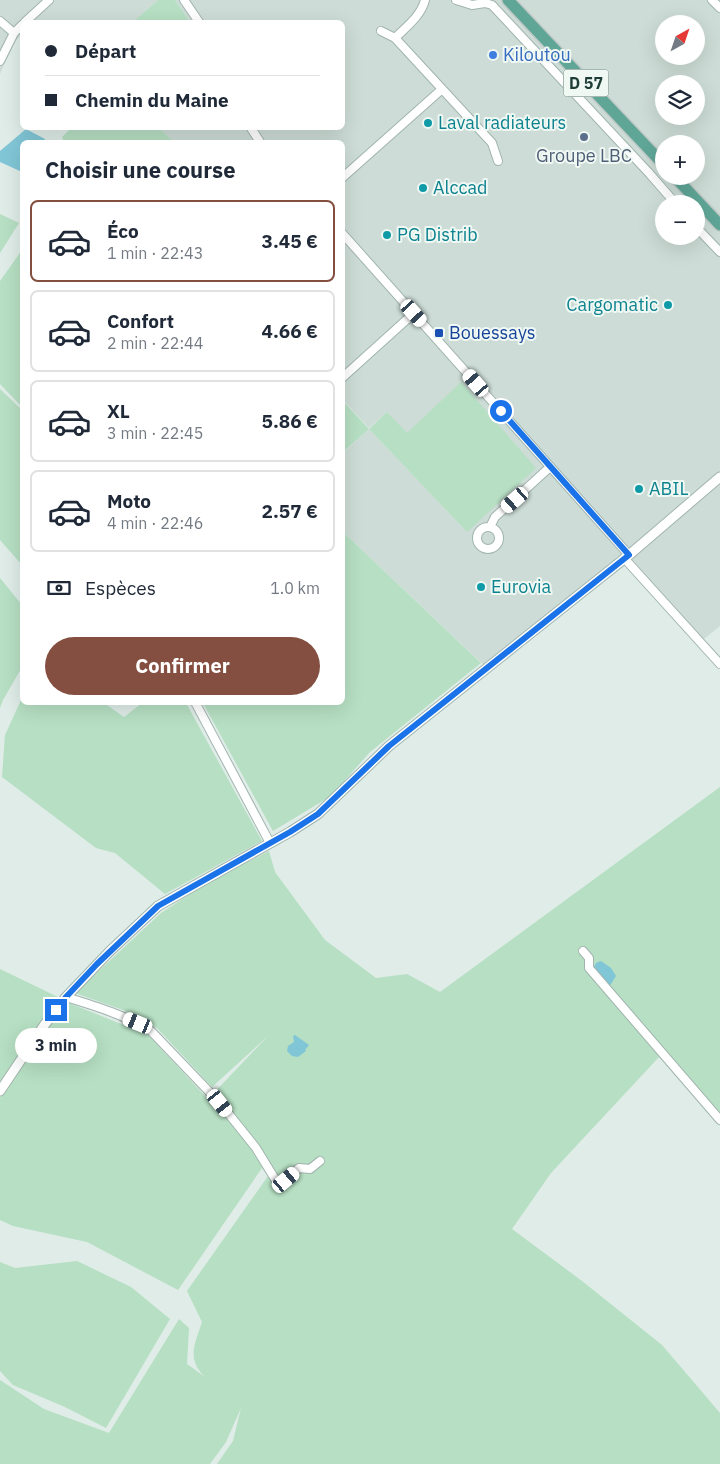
<!DOCTYPE html>
<html lang="fr">
<head>
<meta charset="utf-8">
<style>
  :root { --surface:#fff; --page:#f2f2f3; --text:#1f2937; --muted:#747a83; --line:#e0e1e3; --accent:#844f40 }
  body { margin:0; font-family:"IBM Plex Sans",sans-serif; background:var(--page); color:var(--text); height:100vh; display:flex; flex-direction:column; font-size:19px; white-space:nowrap }
  * { box-sizing:border-box; margin:0 }
  p { font-size:16px; color:var(--muted) }
  .icon { flex:none; width:28px; height:28px; fill:none; stroke:currentColor; stroke-width:2; stroke-linecap:round; stroke-linejoin:round }
  .map { position:relative; flex:1; overflow:hidden }
  .side { position:absolute; left:20px; top:140px; width:325px; height:565px; display:flex; flex-direction:column; background:var(--surface); border-radius:8px; box-shadow:0 5px 20px #0002 }
  .side>* { flex:none }
  .banner { position:absolute; left:20px; top:20px; width:325px; height:110px; border-radius:8px; box-shadow:0 5px 20px #0002; display:grid; align-content:center; height:110px; padding:0 25px; background:var(--surface) }
  .needle { width:32px; rotate:40deg }
  .controls { position:absolute; left:655px; top:15px; display:grid; gap:10px }
  .controls a { display:grid; place-items:center; width:50px; height:50px; border-radius:50%; background:var(--surface); box-shadow:0 5px 20px #0002; font-size:25px }
  .end { position:absolute; width:22px; height:22px; margin:-11px; border:6px solid #1a73e8; background:#fff; box-shadow:0 0 0 2px #fff }
  .from { border-radius:50% }
  .bubble { position:absolute; height:35px; border-radius:18px; background:var(--surface); box-shadow:0 5px 20px #0002; font-size:16px; font-weight:700; line-height:35px; text-align:center }
  .car { position:absolute; width:15px; height:30px; margin:-15px -8px; border-radius:6px; box-shadow:0 0 4px 1px #0007; background:linear-gradient(#fff 24%,#345 0 40%,#fff 0 76%,#345 0 86%,#fff 0) }
  .banner b { display:flex; align-items:center; gap:18px; height:48px; font-size:19px }
  .banner b+b { border-top:1px solid var(--line) }
  .banner i { width:12px; height:12px; background:var(--text) }
  ul { padding:0; list-style:none }
  li { display:flex; align-items:center; gap:15px; height:82px; margin:0 10px 8px; padding:0 15px; border:2px solid var(--line); border-radius:8px }
  li div { flex:1 }
  li b { display:block; font-size:19px }
  li em { font-style:normal; font-weight:700 }
  li.active { border-color:var(--accent) }
  li>.icon { width:45px; height:45px; stroke-width:1.5 }
  h2 { padding:0 25px; font-size:22px; line-height:60px }
  .pay { display:flex; align-items:center; gap:12px; height:55px; padding:0 25px; font-size:19px }
  .pay p { margin-inline-start:auto }
  .cta { display:flex; gap:10px; margin-top:auto; padding:10px 25px }
  .cta a { flex:1; height:58px; border-radius:30px; background:var(--accent); color:#fff; font-size:20px; font-weight:700; line-height:58px; text-align:center }
  .map>svg:first-child { display:block }
</style>
</head>
<body>
<div class="map">
<svg width="720" height="1464" viewBox="0 0 720 1464">
  <rect width="100%" height="100%" fill="#dfece7"/>
  <!-- built -->
  <path fill="#cddcd6" fill-rule="evenodd" d="M0,0H158L133,22H22V35L15,41L0,74Z
    M175,0H720V626L704,639L632,560L490,671L343,532V453L369,429L467,532L407,434L387,412L369,428L343,400L342,142H174L159,128H342V22H190ZM664,24H696V56H664ZM664,84H696V116H664ZM664,144H696V176H664ZM664,204H696V236H664Z"/>
  <!-- green -->
  <path fill="#b6dfc3" d="M158,0H175L190,22H133Z
    M71,128H159L174,142H64L62,137Z
    M0,214L19,223L0,253Z
    M22,250V407L0,384V281Z
    M461,382L536,468L467,532L369,429L342,453L343,401L369,429L387,412L407,433Z
    M0,389L22,410V565L0,540Z
    M343,532L481,663L370,752L331,796L273,831L203,703L342,702Z
    M0,578L22,605V667L3,700L0,708Z
    M22,698V702L104,703L124,717L142,703H186L262,841L165,894L115,853L96,848L2,777L5,735Z
    M720,787V1126L659,1057L551,1173L512,1229L582,1281L662,1345L720,1413V1464H217L233,1441L241,1408L226,1442L210,1464H0V1380L44,1409L109,1433L179,1319L189,1328L187,1364L205,1377C186,1359 195,1344 202,1322L187,1291L268,1176L262,1168L178,1290L87,1242L13,1226L0,1220V1098L40,1032L69,1003L148,1035L222,1114L210,1097L268,1036L212,1087L157,1028L123,1010L75,993L161,913L210,881L269,851L275,872L325,940L376,978L407,974L440,992Z
    M0,969L58,997L0,1082Z
    M77,1261L131,1287L170,1319L106,1428L65,1407L13,1385L0,1371V1262L15,1268Z"/>
  <!-- water -->
  <path fill="#81c6d7" d="M26,129L45,139L44,142H22V172L0,162V151Z
    M601,961L611,968L616,976L609,987L593,969L596,963Z
    M295,1035L309,1045L305,1050L306,1051L298,1057L292,1056L287,1051L288,1046L294,1042L293,1036Z"/>
  <g fill="none" stroke-linecap="round" stroke-linejoin="round">
    <defs>
      <path id="minor" d="M184,0L199,22
        M456,0L472,5L485,3L492,5L649,173L676,204
        M712,0L720,8
        M0,21L14,33L22,25
        M25,22L49,0
        M381,31L395,38L492,143L498,161
        M395,38C406,27 421,16 425,0
        M0,61L14,33
        M251,128L260,142
        M342,178L441,90
        M696,227L720,252
        M342,233L629,555
        M342,378L414,313
        M490,527L495,517L550,467
        M477 538a11 11 0 1 1 22 0a11 11 0 1 1-22 0Z
        M624,558L720,664
        M195,702L270,843
        M583,951L589,958V968L720,1120
        M66,997C95,1006 125,1015 151,1031L220,1103L256,1148L275,1179L283,1181L299,1168L310,1169L320,1161"/>
      <path id="tertiary" d="M0,1091L45,1024L66,997L110,951L158,906L290,832L318,814L389,746L629,555L720,477"/>
      <path id="primary" d="M508,0L664,165
        M674,176L720,225"/>
    </defs>
    <!-- minor casing -->
    <use href="#minor" stroke="#a1b4ae" stroke-width="10"/>
    <!-- tertiary casing -->
    <use href="#tertiary" stroke="#a1b4ae" stroke-width="11"/>
    <!-- primary casing -->
    <use href="#primary" stroke="#c0c9c7" stroke-width="14"/>
    <!-- minor -->
    <use href="#minor" stroke="#fff" stroke-width="8"/>
    <!-- tertiary -->
    <use href="#tertiary" stroke="#fff" stroke-width="9"/>
    <!-- primary -->
    <use href="#primary" stroke="#5fa697" stroke-width="11"/>
  </g>
  <g fill="none" stroke-linecap="round" stroke-linejoin="round">
    <!-- route -->
    <path stroke="#1a73e8" stroke-width="6" d="M56,1010L66,997L97,964L158,906L290,832L318,814L389,746L629,555L501,411"/>
  </g>
  <!-- markers -->
  <circle fill="#3f7fe0" stroke="#f0f8f4" stroke-width="2" cx="493" cy="55" r="5"/>
  <g fill="#0f9aa8" stroke="#f0f8f4" stroke-width="2">
    <circle cx="428" cy="123" r="5"/>
    <circle cx="423" cy="188" r="5"/>
    <circle cx="387" cy="235" r="5"/>
    <circle cx="668" cy="305" r="5"/>
    <circle cx="639" cy="489" r="5"/>
    <circle cx="481" cy="587" r="5"/>
  </g>
  <circle fill="#5c6f8a" stroke="#f0f8f4" stroke-width="2" cx="584" cy="137" r="5"/>
  <rect fill="#1a4fb4" stroke="#f0f8f4" stroke-width="2" x="434" y="328" width="10" height="10" rx="2.5"/>
  <g text-anchor="middle" stroke-width="4" stroke-linejoin="round" paint-order="stroke">
    <!-- shield labels -->
    <rect fill="#f0f8f4" stroke="#5d756f" stroke-width="1" x="563.5" y="69.5" width="45" height="27" rx="4"/>
    <g font-size="16" font-weight="bold" fill="#1e3d36">
      <text x="586" y="89">D 57</text>
    </g>
    <!-- shop labels -->
    <g font-size="18" fill="#366cbe" stroke="#f0f8f4" text-anchor="start">
      <text x="503" y="61">Kiloutou</text>
    </g>
    <!-- culture labels -->
    <g font-size="18" fill="#0d838f" stroke="#f0f8f4" text-anchor="start">
      <text x="438" y="129">Laval radiateurs</text>
      <text x="433" y="194">Alccad</text>
      <text x="397" y="241">PG Distrib</text>
      <text x="658" y="311" text-anchor="end">Cargomatic</text>
      <text x="649" y="495">ABIL</text>
      <text x="491" y="593">Eurovia</text>
    </g>
    <!-- service labels -->
    <g font-size="18" fill="#4e5e75" stroke="#f0f8f4">
      <text x="584" y="162">Groupe LBC</text>
    </g>
    <!-- transit labels -->
    <g font-size="18" fill="#164399" stroke="#f0f8f4" text-anchor="start">
      <text x="449" y="339">Bouessays</text>
    </g>
  </g>
</svg>
<div class="controls">
<a><svg class="needle" viewBox="-14 -14 28 28"><path d="M0-13l5 13h-10z" fill="#e53935"/><path d="M0 13l5-13h-10z" fill="#747a83"/></svg></a>
<a><svg class="icon" aria-label="layers" viewBox="0 0 24 24"><path d="M12 4l9 5-9 5-9-5zM3 14l9 5 9-5"/></svg></a>
<a>+</a>
<a>−</a>
</div>
<i class="end from" style="left:501px;top:411px"></i>
<i class="end" style="left:56px;top:1010px"></i>
<div class="bubble" style="left:15px;top:1028px;width:82px">3 min</div>
<i class="car" style="left:414px;top:313px;rotate:138deg"></i>
<i class="car" style="left:476px;top:383px;rotate:319deg"></i>
<i class="car" style="left:515px;top:500px;rotate:229deg"></i>
<i class="car" style="left:138px;top:1023px;rotate:292deg"></i>
<i class="car" style="left:220px;top:1103px;rotate:141deg"></i>
<i class="car" style="left:286px;top:1180px;rotate:50deg"></i>
<div class="banner">
<b><i class="from"></i>Départ</b>
<b><i></i>Chemin du Maine</b>
</div>
<section class="side">
<h2>Choisir une course</h2>
<ul>
<li class="active"><svg class="icon" aria-label="car" viewBox="0 0 24 24"><path d="M5 17H2v-5l4-1 3-4h7l3 4 3 1v5h-3M9 17h6M6 11h13"/><circle cx="7" cy="17" r="2"/><circle cx="17" cy="17" r="2"/></svg><div><b>Éco</b><p>1 min · 22:43</p></div><em>3.45 €</em></li>
<li><svg class="icon" aria-label="car" viewBox="0 0 24 24"><path d="M5 17H2v-5l4-1 3-4h7l3 4 3 1v5h-3M9 17h6M6 11h13"/><circle cx="7" cy="17" r="2"/><circle cx="17" cy="17" r="2"/></svg><div><b>Confort</b><p>2 min · 22:44</p></div><em>4.66 €</em></li>
<li><svg class="icon" aria-label="car" viewBox="0 0 24 24"><path d="M5 17H2v-5l4-1 3-4h7l3 4 3 1v5h-3M9 17h6M6 11h13"/><circle cx="7" cy="17" r="2"/><circle cx="17" cy="17" r="2"/></svg><div><b>XL</b><p>3 min · 22:45</p></div><em>5.86 €</em></li>
<li><svg class="icon" aria-label="car" viewBox="0 0 24 24"><path d="M5 17H2v-5l4-1 3-4h7l3 4 3 1v5h-3M9 17h6M6 11h13"/><circle cx="7" cy="17" r="2"/><circle cx="17" cy="17" r="2"/></svg><div><b>Moto</b><p>4 min · 22:46</p></div><em>2.57 €</em></li>
</ul>
<div class="pay"><svg class="icon" aria-label="cash" viewBox="0 0 24 24"><path d="M3 7h18v10H3z"/><circle cx="12" cy="12" r="2"/></svg>Espèces<p>1.0 km</p></div>
<div class="cta"><a>Confirmer</a></div>
</section>
</div>
</body>
</html>
